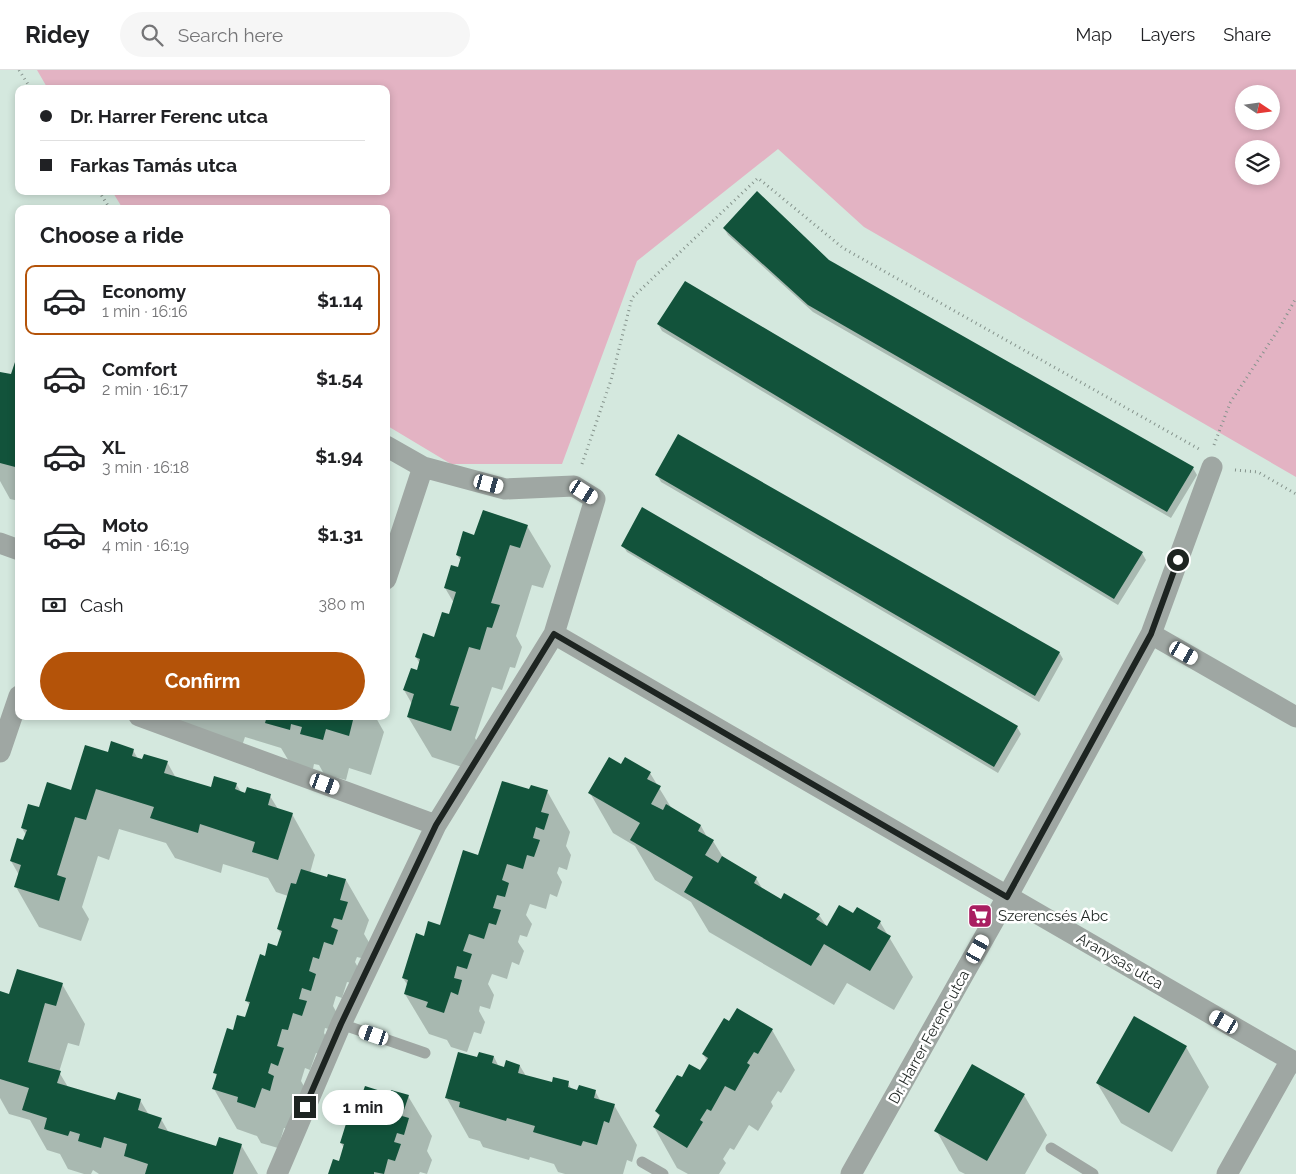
<!DOCTYPE html>
<html lang="en">
<head>
<meta charset="utf-8">
<style>
  :root { --surface:#fff; --page:#f6f6f6; --text:#202124; --muted:#757577; --line:#e0e0e0; --accent:#b45309 }
  body { margin:0; font-family:Raleway,sans-serif; background:var(--page); color:var(--text); height:100vh; display:flex; flex-direction:column; font-size:19px; white-space:nowrap }
  * { box-sizing:border-box; margin:0 }
  p { font-size:16px; color:var(--muted) }
  .icon { flex:none; width:28px; height:28px; fill:none; stroke:currentColor; stroke-width:2; stroke-linecap:round; stroke-linejoin:round }
  .map { position:relative; flex:1; overflow:hidden }
  .side { position:absolute; left:15px; top:135px; width:375px; height:515px; display:flex; flex-direction:column; background:var(--surface); border-radius:10px; box-shadow:0 2px 8px #0003 }
  .side>* { flex:none }
  .guide { position:absolute; left:15px; top:15px; width:375px; height:110px; border-radius:10px; box-shadow:0 2px 8px #0003; display:grid; align-content:center; height:110px; padding:0 25px; background:var(--surface) }
  .needle { width:32px; rotate:103deg }
  .controls { position:absolute; left:1235px; top:15px; display:grid; gap:10px }
  .controls a { display:grid; place-items:center; width:45px; height:45px; border-radius:50%; background:var(--surface); box-shadow:0 2px 8px #0003; font-size:25px }
  .end { position:absolute; width:22px; height:22px; margin:-11px; border:6px solid #1d2421; background:#fff; box-shadow:0 0 0 2px #fff }
  .from { border-radius:50% }
  .bubble { position:absolute; height:35px; border-radius:18px; background:var(--surface); box-shadow:0 2px 8px #0003; font-size:16px; font-weight:700; line-height:35px; text-align:center }
  .car { position:absolute; width:15px; height:30px; margin:-15px -8px; border-radius:6px; box-shadow:0 0 4px 1px #0007; background:linear-gradient(#fff 24%,#345 0 40%,#fff 0 76%,#345 0 86%,#fff 0) }
  .guide b { display:flex; align-items:center; gap:18px; height:48px; font-size:19px }
  .guide b+b { border-top:1px solid var(--line) }
  .guide i { width:12px; height:12px; background:var(--text) }
  ul { padding:0; list-style:none }
  li { display:flex; align-items:center; gap:15px; height:70px; margin:0 10px 8px; padding:0 15px; border:2px solid transparent; border-radius:10px }
  li div { flex:1 }
  li b { display:block; font-size:19px }
  li em { font-style:normal; font-weight:700 }
  li.selected { border-color:var(--accent) }
  li>.icon { width:45px; height:45px; stroke-width:1.5 }
  h2 { padding:0 25px; font-size:22px; line-height:60px }
  .pay { display:flex; align-items:center; gap:12px; height:55px; padding:0 25px; font-size:19px }
  .pay p { margin-inline-start:auto }
  .button { display:flex; gap:10px; margin-top:auto; padding:10px 25px }
  .button a { flex:1; height:58px; border-radius:30px; background:var(--accent); color:#fff; font-size:20px; font-weight:700; line-height:58px; text-align:center }
  header { display:flex; align-items:center; gap:30px; box-sizing:border-box; height:70px; padding:0 25px; background:var(--surface); border-bottom:1px solid var(--line) }
  header strong { font-size:24px }
  nav { display:flex; gap:28px; margin-inline-start:auto; font-size:18px }
  .search { width:350px; height:45px; background:var(--page); display:flex; align-items:center; gap:12px; box-sizing:border-box; padding:0 18px; border-radius:28px; color:var(--muted); font-size:19px }
  .map>svg:first-child { display:block }
</style>
</head>
<body>
<header>
<strong>Ridey</strong>
<div class="search"><svg class="icon" aria-label="search" viewBox="0 0 24 24"><circle cx="10" cy="10" r="6"/><path d="M15 15l6 6"/></svg>Search here</div>
<nav><a>Map</a><a>Layers</a><a>Share</a></nav>
</header>
<div class="map">
<svg width="1296" height="1104" viewBox="0 0 1296 1104">
  <rect width="100%" height="100%" fill="#d4e8de"/>
  <!-- green -->
  <path fill="#e3b3c3" fill-rule="evenodd" d="M37,0H1296V407L864,157L778,79L637,191L562,394H451L386,355V139H123L112,121H386V19H48ZM1244,24H1271V51H1244ZM1244,79H1271V106H1244Z"/>
  <!-- shadow -->
  <path fill="#0003" d="M724,158L828,191L1193,398L1197,405L1171,448L813,242L728,165Z
    M658,254L1142,483L1146,490L1118,535L662,261Z
    M19,283V431L10,429L0,411V307L12,305Z
    M657,405L1059,582L1063,589L1039,632L661,412Z
    M527,456L551,496L543,518L532,515L516,566L522,577L515,598L510,597L502,620L492,617L475,668L481,679L474,701L432,687L408,647L412,634L404,620L418,601L420,594L416,587L435,568L449,546L454,533L445,518L458,499L461,491L457,485L475,466Z
    M623,476L1017,657L1021,664L998,703L627,482Z
    M176,646H375L384,662L371,705L349,698L346,710L324,704L319,695L314,694L313,699L290,693L281,678L245,667L241,679L185,661Z
    M133,680L138,689L167,692L176,708L211,719L236,714L241,722L270,726L278,739L292,744L315,785L310,803L328,809L346,810L369,850L364,864L370,874L365,889L357,887L355,892L360,901L356,914L347,912L342,928L336,926L333,936L338,945L333,960L325,958L324,963L329,972L325,986L316,983L310,1000L305,998L301,1011L306,1020L301,1035L294,1033L292,1038L297,1047L293,1060L284,1058L278,1078L261,1073L257,1066L237,1059L214,1019L217,1007L215,1003L233,962L246,949L250,936L246,930L265,887L278,877L282,865L278,859L288,826L276,822L268,808L223,794L221,803L175,788L166,773L119,759L109,790L98,786L82,837L89,849L81,871L39,857L16,817L19,805L11,791L24,772L26,765L22,758L40,739L72,722L109,684Z
    M622,696L650,703L672,739L701,756L707,767L713,771L724,789L756,808L763,820L781,831L819,845L827,857L854,845L880,852L913,907L894,940L847,913L834,935L709,862L691,832L655,810L635,776L613,763L590,723Z
    M530,721H547L570,762L566,776L571,785L567,800L559,797L557,803L562,812L557,827L550,824L546,839L530,834L526,845L532,854L527,867L520,865L518,872L524,881L519,895L512,892L507,909L492,904L488,914L494,925L490,939L480,936L479,941L485,952L481,964L474,962L467,982L451,977L447,970L429,964L405,924L408,916L403,908L425,867L440,857L479,787Z
    M62,914L85,954L79,976L68,973L59,1002L68,1017L116,1032L140,1030L149,1045L161,1049L169,1063L217,1078L241,1075L258,1104H99L93,1100L91,1104H84L68,1099L60,1084L47,1080L30,1050L9,1044L0,1028V922L10,925Z
    M729,952L772,960L795,1000L781,1023L778,1021L771,1032L773,1036L758,1061L749,1055L734,1080L730,1078L723,1089L726,1093L719,1104H688L677,1098L654,1057L660,1047L656,1041L682,1009L700,1002L707,991L703,984Z
    M1186,977L1209,1017L1172,1082L1121,1053L1097,1013Z
    M479,983L494,987L499,997L505,998L520,996L526,1006L553,1014L568,1013L572,1020L595,1021L601,1032L614,1035L637,1075L632,1092L627,1090L623,1104H565L558,1102L554,1094L530,1087L529,1090L483,1077L480,1071L469,1068L446,1027L478,989Z
    M1024,1025L1047,1065L1025,1104H965L959,1101L936,1060Z
    M390,1026H408L432,1066L427,1081L432,1090L427,1104L420,1102L419,1104H329L339,1092L344,1078L341,1073L361,1032Z"/>
  <!-- building -->
  <path fill="#12533b" d="M757,121L829,190L1194,397L1167,442L808,235L723,158Z
    M685,211L1143,482L1114,529L657,254Z
    M19,280V398L0,393V302L11,304Z
    M678,364L1060,582L1035,626L655,405Z
    M642,437L1018,656L994,697L621,476Z
    M483,440L528,455L520,478L510,475L491,533L500,535L492,558L487,557L480,580L469,577L450,635L459,637L451,661L407,647L414,624L403,620L411,598L417,600L420,589L415,587L423,563L434,567L442,542L449,544L456,522L444,518L451,495L458,497L461,487L456,485L463,461L474,465Z
    M267,646H354L349,666L326,659L323,670L300,664L302,657L291,654L290,660L265,653Z
    M111,671L134,679L132,686L142,689L144,684L168,691L164,703L211,717L214,706L237,713L235,719L245,723L247,717L271,724L268,735L293,743L278,790L252,782L255,772L200,754L198,763L150,748L154,737L96,719L86,750L75,747L57,805L66,808L59,831L14,817L21,795L10,791L17,768L23,770L27,760L21,758L28,734L39,737L47,712L71,720L85,675L108,682Z
    M609,687L621,694L625,687L651,702L647,709L661,716L651,734L663,740L666,734L701,755L698,761L714,770L705,785L718,793L722,786L757,807L754,813L781,829L784,823L820,844L816,849L827,856L839,835L853,843L857,837L881,851L877,858L891,866L870,901L824,874L811,896L684,822L693,807L630,770L640,753L588,723Z
    M502,711L529,719L531,715L548,720L541,742L549,744L544,760L536,757L533,768L540,770L534,787L527,785L523,799L507,794L502,810L509,813L505,827L497,825L493,838L501,840L496,855L489,853L484,869L469,864L463,881L472,884L467,899L457,896L454,908L462,910L458,925L451,922L444,943L426,937L428,932L404,924L408,910L402,908L416,863L424,866L428,851L440,855L463,780L478,785Z
    M301,799L327,807L328,804L346,809L340,830L348,832L342,850L334,848L331,857L338,860L333,875L324,872L319,889L313,887L309,901L316,904L311,921L302,918L299,929L307,931L302,946L293,943L288,960L282,959L277,976L284,978L278,996L271,993L268,1003L274,1006L270,1021L262,1018L255,1038L237,1032L238,1027L212,1019L217,1004L213,1003L227,958L233,960L237,945L245,947L250,932L245,931L260,884L265,886L268,873L277,876L282,861L277,859L291,813L296,814Z
    M17,899L63,913L56,936L45,933L28,992L61,1001L57,1013L115,1030L118,1022L141,1029L138,1040L162,1048L158,1058L216,1076L219,1067L242,1074L233,1104H145L148,1094L124,1086L127,1074L104,1067L101,1078L78,1071L80,1064L70,1061L68,1066L44,1059L47,1048L22,1040L29,1018L0,1009V921L9,924Z
    M737,938L773,959L758,984L754,982L747,993L750,995L735,1021L725,1016L711,1041L707,1039L700,1050L703,1052L687,1078L653,1057L660,1045L655,1041L677,1005L682,1007L689,994L700,1000L708,988L702,984L724,948L729,951Z
    M1134,946L1187,976L1149,1043L1096,1013Z
    M458,982L477,987L479,982L494,986L492,993L504,997L506,990L520,995L518,1003L552,1012L553,1007L569,1011L568,1017L577,1020L579,1015L596,1020L594,1028L615,1034L609,1053L604,1051L597,1075L583,1071L581,1076L533,1062L535,1056L507,1048L506,1051L459,1037L460,1032L445,1028Z
    M972,994L1025,1024L987,1091L934,1061Z
    M365,1016L390,1024L391,1020L409,1025L402,1046L409,1048L404,1065L397,1063L394,1072L401,1074L395,1091L388,1089L384,1104L374,1102V1104H328L333,1089L339,1091L344,1074L340,1073L354,1028L360,1030Z"/>
  <g fill="none" stroke-linecap="round" stroke-linejoin="round">
    <!-- path -->
    <path stroke="#85938c" stroke-width="3" stroke-dasharray="1 4" stroke-linecap="butt" d="M19,0L31,19
      M99,121L110,139
      M1214,375L1230,333L1280,257L1296,228
      M582,394L611,310L632,228L758,108L843,178L1199,379
      M1235,400L1258,402L1296,424"/>
    <!-- lane -->
    <path stroke="#9fa7a3" stroke-width="11" d="M341,954L425,983
      M1051,1078L1093,1104
      M642,1092L663,1104"/>
    <!-- street -->
    <path stroke="#9fa7a3" stroke-width="21" d="M0,473L19,480
      M386,509L423,397
      M554,564L1296,993
      M1151,564L1296,647
      M139,646L436,755
      M0,682L19,626
      M277,1104L341,954L436,755L554,564L595,429L574,416L505,419L423,397L386,376
      M851,1104L1007,827L1151,564L1212,397
      M1227,1104L1291,990"/>
  </g>
  <g fill="none" stroke-linecap="round" stroke-linejoin="round">
    <!-- route -->
    <path stroke="#1d2421" stroke-width="6" d="M305,1037L341,954L436,755L554,564L1007,827L1151,564L1178,490"/>
  </g>
  <!-- icons -->
  <defs>
    <symbol id="supermarket-square" viewBox="-11 -11 22 22"><rect x="-9" y="-9" width="18" height="18" rx="4" fill="#a91e61" stroke="#fff"/><path d="M-6-5.5h2.5l.6 2H6L4.5 2H-2.5L-4.4-4H-6ZM-1.5 3.2a1.3 1.3 0 1 0 .1 0ZM3 3.2a1.3 1.3 0 1 0 .1 0Z" fill="#fff"/></symbol>
  </defs>
  <g fill-rule="evenodd">
    <use href="#supermarket-square" x="966" y="832" width="28" height="28"/>
  </g>
  <g text-anchor="middle" stroke-width="5" stroke-linejoin="round" paint-order="stroke">
    <!-- poi labels -->
    <g font-size="15" fill="#1d2421" stroke="#fff" text-anchor="start">
      <text x="998" y="851">Szerencsés Abc</text>
    </g>
    <!-- street labels -->
    <g font-size="15" fill="#1d2421" stroke="#fff">
      <text transform="translate(1120 891) rotate(30)" y="5">Aranysas utca</text>
      <text transform="translate(929 967) rotate(-61)" y="5">Dr. Harrer Ferenc utca</text>
    </g>
  </g>
</svg>
<div class="controls">
<a><svg class="needle" viewBox="-14 -14 28 28"><path d="M0-13l5 13h-10z" fill="#e53935"/><path d="M0 13l5-13h-10z" fill="#757577"/></svg></a>
<a><svg class="icon" aria-label="layers" viewBox="0 0 24 24"><path d="M12 4l9 5-9 5-9-5zM3 14l9 5 9-5"/></svg></a>
</div>
<i class="end from" style="left:1178px;top:490px"></i>
<i class="end" style="left:305px;top:1037px"></i>
<div class="bubble" style="left:322px;top:1020px;width:82px">1 min</div>
<i class="car" style="left:489px;top:414px;rotate:105deg"></i>
<i class="car" style="left:584px;top:422px;rotate:123deg"></i>
<i class="car" style="left:1184px;top:583px;rotate:120deg"></i>
<i class="car" style="left:325px;top:714px;rotate:110deg"></i>
<i class="car" style="left:978px;top:879px;rotate:29deg"></i>
<i class="car" style="left:1224px;top:952px;rotate:300deg"></i>
<i class="car" style="left:374px;top:965px;rotate:289deg"></i>
<div class="guide">
<b><i class="from"></i>Dr. Harrer Ferenc utca</b>
<b><i></i>Farkas Tamás utca</b>
</div>
<section class="side">
<h2>Choose a ride</h2>
<ul>
<li class="selected"><svg class="icon" aria-label="car" viewBox="0 0 24 24"><path d="M5 17H2v-5l4-1 3-4h7l3 4 3 1v5h-3M9 17h6M6 11h13"/><circle cx="7" cy="17" r="2"/><circle cx="17" cy="17" r="2"/></svg><div><b>Economy</b><p>1 min · 16:16</p></div><em>$1.14</em></li>
<li><svg class="icon" aria-label="car" viewBox="0 0 24 24"><path d="M5 17H2v-5l4-1 3-4h7l3 4 3 1v5h-3M9 17h6M6 11h13"/><circle cx="7" cy="17" r="2"/><circle cx="17" cy="17" r="2"/></svg><div><b>Comfort</b><p>2 min · 16:17</p></div><em>$1.54</em></li>
<li><svg class="icon" aria-label="car" viewBox="0 0 24 24"><path d="M5 17H2v-5l4-1 3-4h7l3 4 3 1v5h-3M9 17h6M6 11h13"/><circle cx="7" cy="17" r="2"/><circle cx="17" cy="17" r="2"/></svg><div><b>XL</b><p>3 min · 16:18</p></div><em>$1.94</em></li>
<li><svg class="icon" aria-label="car" viewBox="0 0 24 24"><path d="M5 17H2v-5l4-1 3-4h7l3 4 3 1v5h-3M9 17h6M6 11h13"/><circle cx="7" cy="17" r="2"/><circle cx="17" cy="17" r="2"/></svg><div><b>Moto</b><p>4 min · 16:19</p></div><em>$1.31</em></li>
</ul>
<div class="pay"><svg class="icon" aria-label="cash" viewBox="0 0 24 24"><path d="M3 7h18v10H3z"/><circle cx="12" cy="12" r="2"/></svg>Cash<p>380 m</p></div>
<div class="button"><a>Confirm</a></div>
</section>
</div>
</body>
</html>
